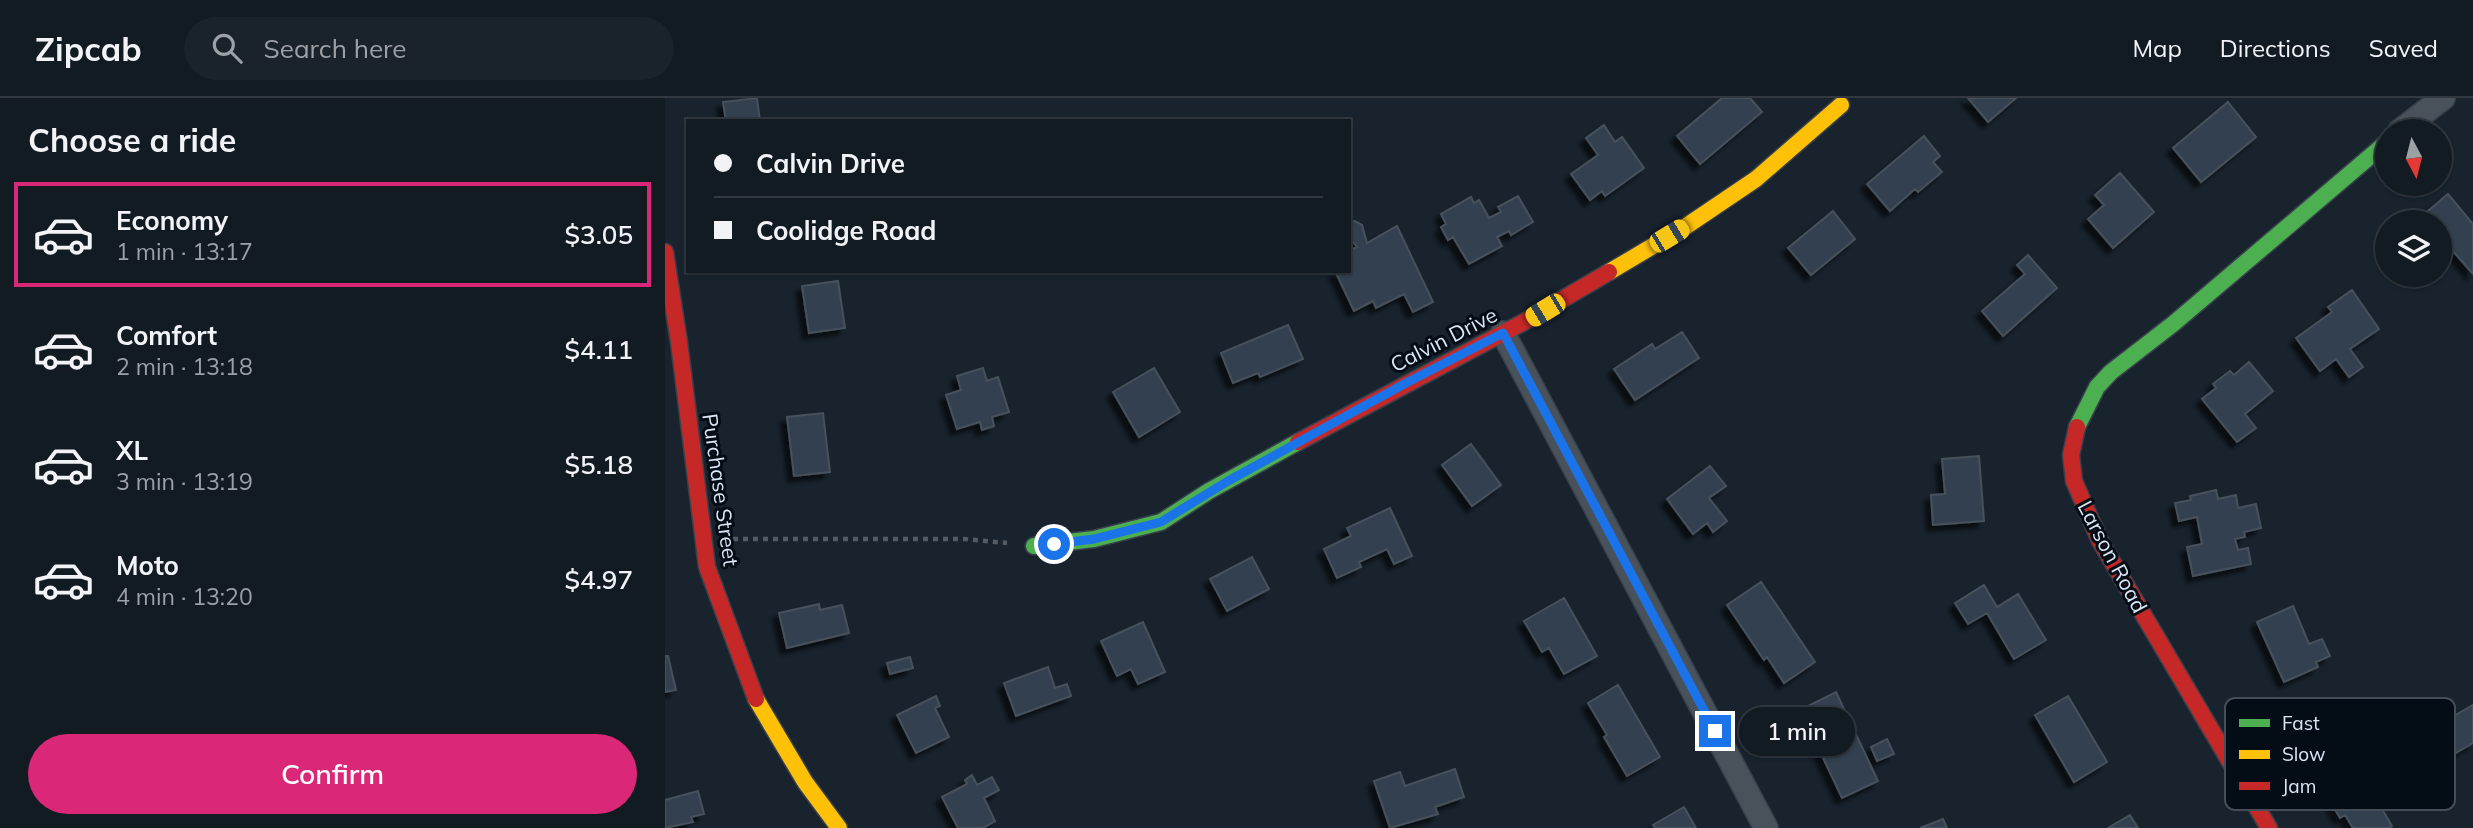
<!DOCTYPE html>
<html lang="en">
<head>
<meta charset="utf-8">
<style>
  :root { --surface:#121a22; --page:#1b232a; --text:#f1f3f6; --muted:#9ca1a5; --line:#313840; --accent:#db2777 }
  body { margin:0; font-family:Mulish,sans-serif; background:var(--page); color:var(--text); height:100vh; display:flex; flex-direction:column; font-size:26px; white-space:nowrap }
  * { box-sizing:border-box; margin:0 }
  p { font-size:23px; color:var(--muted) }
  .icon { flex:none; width:38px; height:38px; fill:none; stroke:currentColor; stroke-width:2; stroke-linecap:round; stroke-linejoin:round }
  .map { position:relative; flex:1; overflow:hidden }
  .details { display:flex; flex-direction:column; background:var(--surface); width:665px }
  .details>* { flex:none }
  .top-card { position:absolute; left:21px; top:21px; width:665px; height:154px; border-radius:0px; box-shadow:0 2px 5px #0004,0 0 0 2px var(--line); display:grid; align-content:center; height:154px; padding:0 28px; background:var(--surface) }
  .needle { width:46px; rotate:173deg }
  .controls { position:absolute; left:1710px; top:21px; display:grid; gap:14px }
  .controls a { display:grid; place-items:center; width:77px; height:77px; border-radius:50%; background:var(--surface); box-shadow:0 2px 5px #0004,0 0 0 2px var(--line); font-size:35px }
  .end { position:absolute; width:32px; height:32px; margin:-16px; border:9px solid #1a73e8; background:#fff; box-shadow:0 0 0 4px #fff }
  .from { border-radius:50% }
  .bubble { position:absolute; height:49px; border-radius:24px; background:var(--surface); box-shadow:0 2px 5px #0004,0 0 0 2px var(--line); font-size:23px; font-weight:600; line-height:49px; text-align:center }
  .car { position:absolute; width:21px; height:42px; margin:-21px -10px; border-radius:9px; box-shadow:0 0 5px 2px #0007; background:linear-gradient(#f5c518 24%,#345 0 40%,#f5c518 0 76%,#345 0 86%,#f5c518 0) }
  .top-card b { display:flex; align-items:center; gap:24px; height:66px; font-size:26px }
  .top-card b+b { border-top:2px solid var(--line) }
  .top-card i { width:18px; height:18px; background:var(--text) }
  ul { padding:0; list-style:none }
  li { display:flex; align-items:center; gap:21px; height:105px; margin:0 14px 10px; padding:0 14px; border:4px solid transparent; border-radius:0px }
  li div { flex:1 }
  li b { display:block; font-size:26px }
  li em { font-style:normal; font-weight:600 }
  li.on { border-color:var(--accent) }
  li>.icon { width:63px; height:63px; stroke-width:1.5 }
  h2 { padding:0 28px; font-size:32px; line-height:84px }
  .button { display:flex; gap:14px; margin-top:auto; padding:14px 28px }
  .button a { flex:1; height:80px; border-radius:42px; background:var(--accent); color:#fff; font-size:28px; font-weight:600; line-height:80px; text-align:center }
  header { display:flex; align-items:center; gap:42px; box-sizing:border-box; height:98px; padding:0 35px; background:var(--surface); border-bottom:2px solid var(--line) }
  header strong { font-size:33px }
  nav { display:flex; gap:38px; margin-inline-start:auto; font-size:24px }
  .search { width:490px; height:63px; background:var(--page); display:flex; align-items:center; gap:18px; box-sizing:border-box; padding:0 24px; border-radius:38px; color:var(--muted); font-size:26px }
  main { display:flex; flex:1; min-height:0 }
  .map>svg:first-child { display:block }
</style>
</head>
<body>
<header>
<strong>Zipcab</strong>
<div class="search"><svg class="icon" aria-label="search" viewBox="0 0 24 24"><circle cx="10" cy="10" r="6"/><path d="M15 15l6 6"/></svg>Search here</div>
<nav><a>Map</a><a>Directions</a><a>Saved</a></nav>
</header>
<main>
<section class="details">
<h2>Choose a ride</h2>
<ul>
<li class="on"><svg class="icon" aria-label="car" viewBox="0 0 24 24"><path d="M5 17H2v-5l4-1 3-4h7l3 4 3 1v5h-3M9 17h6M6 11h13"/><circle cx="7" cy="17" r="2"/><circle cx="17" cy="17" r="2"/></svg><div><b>Economy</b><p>1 min · 13:17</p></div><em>$3.05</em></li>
<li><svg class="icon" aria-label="car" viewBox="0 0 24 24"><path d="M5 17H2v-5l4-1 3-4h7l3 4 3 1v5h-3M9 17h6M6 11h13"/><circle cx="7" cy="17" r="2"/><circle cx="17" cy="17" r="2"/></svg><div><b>Comfort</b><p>2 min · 13:18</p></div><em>$4.11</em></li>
<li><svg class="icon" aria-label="car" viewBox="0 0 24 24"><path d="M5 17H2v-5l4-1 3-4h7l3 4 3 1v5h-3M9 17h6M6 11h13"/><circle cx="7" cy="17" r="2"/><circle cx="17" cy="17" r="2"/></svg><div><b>XL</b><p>3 min · 13:19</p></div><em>$5.18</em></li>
<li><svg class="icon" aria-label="car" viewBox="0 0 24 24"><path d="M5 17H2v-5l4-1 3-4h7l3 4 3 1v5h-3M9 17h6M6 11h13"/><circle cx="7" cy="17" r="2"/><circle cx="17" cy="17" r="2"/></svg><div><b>Moto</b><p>4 min · 13:20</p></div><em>$4.97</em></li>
</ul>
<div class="button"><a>Confirm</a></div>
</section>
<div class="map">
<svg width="1808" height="730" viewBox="0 0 1808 730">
  <defs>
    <filter id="shadow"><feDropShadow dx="-6" dy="6" stdDeviation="2" flood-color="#0009"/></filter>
  </defs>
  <rect width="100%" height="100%" fill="#18232e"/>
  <!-- building -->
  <path fill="#334150" stroke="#47515b" stroke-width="2" filter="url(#shadow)" d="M92,0L95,23H61L58,4Z
    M1057,0H1085L1097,14L1035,66L1012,38Z
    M1303,0H1351L1323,24Z
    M1563,4L1591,39L1536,84L1508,50Z
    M939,27L950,44L957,39L979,70L940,98L937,93L925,102L906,76L933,57L921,40Z
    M1259,38L1275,58L1268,64L1277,74L1253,94L1250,91L1225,113L1202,86Z
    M1455,75L1489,114L1448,150L1423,121L1439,107L1430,97Z
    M1783,96L1808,126V176L1774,137V124H1764L1758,117Z
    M853,98L868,124L846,137L844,133L832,139L837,148L804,166L788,139L783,142L776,129L781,126L776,116L806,99L809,105L814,102L824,120L836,114L833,109Z
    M1168,113L1190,141L1146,177L1123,150Z
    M684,124L690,123L697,127L702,145L732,128L768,204L748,214L739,196L711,210L708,203L689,213L670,173H684V153L692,149L689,145L684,143Z
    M1363,157L1392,190L1338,238L1317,213L1360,176L1352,167Z
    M173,183L180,230L144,235L137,188Z
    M1687,192L1714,231L1685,251L1698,269L1684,279L1671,261L1655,273L1631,240L1667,214L1663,209Z
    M623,227L638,261L595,279L593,275L568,285L556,255Z
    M1017,234L1034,260L970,302L949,271L987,246L990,251Z
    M1584,264L1608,293L1580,316L1591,330L1572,344L1537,301L1551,290L1548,286L1565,273L1569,277Z
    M318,270L322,283L333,279L344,314L327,319L329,328L317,332L315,324L292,331L281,297L296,292L292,278Z
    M489,270L515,314L474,339L448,294Z
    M158,315L165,374L129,378L122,319Z
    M806,346L836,387L807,408L777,367Z
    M1314,358L1319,423L1268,427L1266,397L1280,396L1277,361Z
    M1045,368L1061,388L1044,400L1062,423L1048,434L1042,425L1028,436L1002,401Z
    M1551,392L1553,401L1571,397L1573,410L1591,406L1596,430L1579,434L1580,439L1570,441L1573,452L1583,450L1586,466L1528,478L1522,449L1537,446L1532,419L1514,423L1510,405L1526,402L1525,398Z
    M725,410L747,458L729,466L722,451L694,464L696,469L672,480L659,451L686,438L682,430Z
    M587,459L604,491L562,513L545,481Z
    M1096,484L1150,564L1119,585L1102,559L1099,562L1062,507Z
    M1319,487L1332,509L1353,496L1381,542L1349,561L1322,515L1303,526L1290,505Z
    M899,500L932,558L899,576L884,550L877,554L859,523Z
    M154,506L155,512L177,507L184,535L122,550L114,515Z
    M1628,508L1644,546L1657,541L1665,558L1651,564L1653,569L1619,584L1592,524Z
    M478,524L500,574L473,586L466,571L452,578L436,543Z
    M0,558H3L11,592L0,594Z
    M245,559L248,570L225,576L222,565Z
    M383,569L390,590L402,586L406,598L351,618L339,585Z
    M953,587L995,659L962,678L939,639L942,637L923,605Z
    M1171,594L1213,683L1177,700L1150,643L1156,640L1141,609Z
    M271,598L275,608L270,610L284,639L251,655L232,617Z
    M1403,598L1442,664L1409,684L1370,617Z
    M1778,603L1787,619L1808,607V645L1767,669L1749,638L1772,625L1764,611Z
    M1222,641L1229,656L1212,663L1206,649Z
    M1686,659L1727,728L1724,730H1688L1680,717L1675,720L1651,680Z
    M790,671L799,699L770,709L773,716L725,730L709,683L735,674L740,688Z
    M307,677L312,687L327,679L334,692L319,700L330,723L318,730H293L277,699L302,686L300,682Z
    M33,693L39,716L26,719L28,724L0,730V702Z
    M1019,709L1031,730H990L988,727Z
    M1465,717L1473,730H1443Z
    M1278,721L1282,730H1255Z"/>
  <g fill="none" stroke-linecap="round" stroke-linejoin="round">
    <defs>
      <path id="street" d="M1735,33L1778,0
        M838,235L1101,730"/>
      <path id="fast" d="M1412,329L1432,289L1446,274L1508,226L1722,44
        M369,448L429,441L496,424L544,393L633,344"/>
      <path id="slow" d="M944,174L1020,129L1091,81L1176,7
        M91,601L140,684L174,730"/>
      <path id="jam" d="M0,154L14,244L42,469L91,601
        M1412,329L1406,357L1409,383L1435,443L1604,730
        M633,344L857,225L944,174"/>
    </defs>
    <!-- street casing -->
    <use href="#street" stroke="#38414b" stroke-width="26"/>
    <!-- fast casing -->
    <use href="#fast" stroke="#38414b" stroke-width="19"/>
    <!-- slow casing -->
    <use href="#slow" stroke="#38414b" stroke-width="19"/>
    <!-- jam casing -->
    <use href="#jam" stroke="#38414b" stroke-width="19"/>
    <!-- path -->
    <path stroke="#545b63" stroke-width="4.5" stroke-dasharray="5 5" stroke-linecap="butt" d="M68,441H299L342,445"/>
    <!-- street -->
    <use href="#street" stroke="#49525b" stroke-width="23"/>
    <!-- fast -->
    <use href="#fast" stroke="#4caf50" stroke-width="16"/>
    <!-- slow -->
    <use href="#slow" stroke="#ffc107" stroke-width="16"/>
    <!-- jam -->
    <use href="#jam" stroke="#c62828" stroke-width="16"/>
  </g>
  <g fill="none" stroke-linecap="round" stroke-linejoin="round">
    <!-- route -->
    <path stroke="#1a73e8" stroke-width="9" d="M389,446L429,441L496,424L563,383L741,285L838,235L1050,633"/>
  </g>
  <g text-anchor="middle" stroke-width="6" stroke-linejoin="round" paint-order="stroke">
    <!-- street labels -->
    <g font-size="21" fill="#dae7f6" stroke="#040c15">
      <text transform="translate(779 242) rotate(-27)" y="7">Calvin Drive</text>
      <text transform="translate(55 392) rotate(82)" y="7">Purchase Street</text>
      <text transform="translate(1447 459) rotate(62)" y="7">Larson Road</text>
    </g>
  </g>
  <!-- legend -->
  <rect x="1560" y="600" width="230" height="112" rx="10" fill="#040c15" stroke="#444e58" stroke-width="2"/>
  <rect x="1574" y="621" width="31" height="8" fill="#4caf50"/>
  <rect x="1574" y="652" width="31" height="9" fill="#ffc107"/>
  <rect x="1574" y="684" width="31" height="8" fill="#c62828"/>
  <g font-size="19" fill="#dae7f6">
    <text x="1617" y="632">Fast</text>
    <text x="1617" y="663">Slow</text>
    <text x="1617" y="695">Jam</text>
  </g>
</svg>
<div class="controls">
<a><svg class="needle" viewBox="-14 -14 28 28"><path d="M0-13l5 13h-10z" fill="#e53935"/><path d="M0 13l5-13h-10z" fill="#9ca1a5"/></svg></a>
<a><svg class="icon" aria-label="layers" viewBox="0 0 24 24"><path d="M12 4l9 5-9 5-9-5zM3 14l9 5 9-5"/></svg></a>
</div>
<i class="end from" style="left:389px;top:446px"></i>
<i class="end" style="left:1050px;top:633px"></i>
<div class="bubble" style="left:1074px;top:609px;width:116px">1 min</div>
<i class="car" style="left:1004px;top:138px;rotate:59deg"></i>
<i class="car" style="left:880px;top:212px;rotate:239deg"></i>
<div class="top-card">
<b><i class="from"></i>Calvin Drive</b>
<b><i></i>Coolidge Road</b>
</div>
</div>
</main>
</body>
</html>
